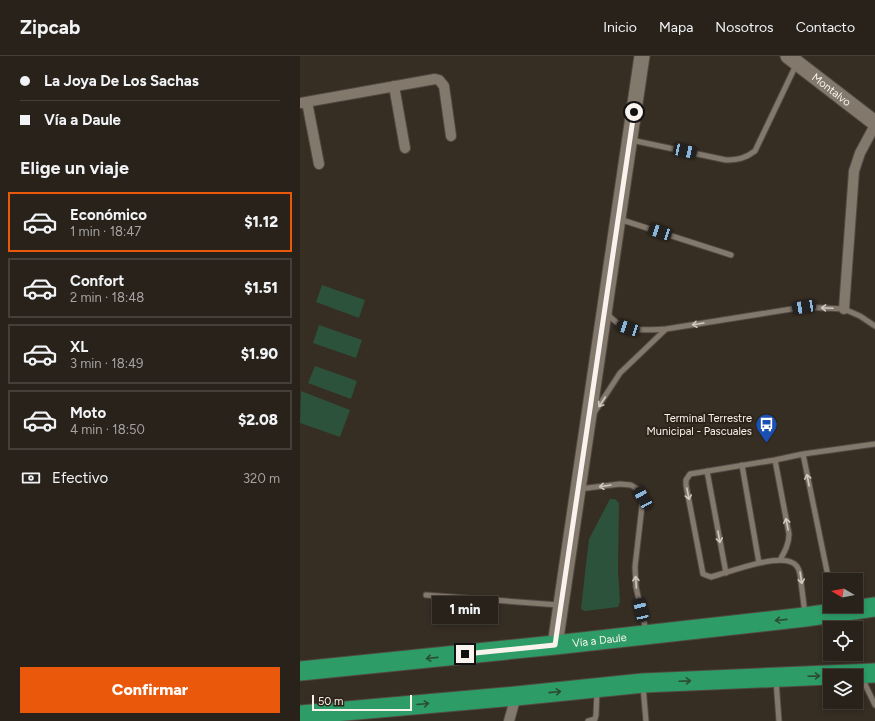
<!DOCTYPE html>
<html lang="es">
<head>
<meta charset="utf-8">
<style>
  :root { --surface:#28221a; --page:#342f27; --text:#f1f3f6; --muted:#a5a4a2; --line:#443f39; --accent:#ea580c }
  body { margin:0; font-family:Figtree,sans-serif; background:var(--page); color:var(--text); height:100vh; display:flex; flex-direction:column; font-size:15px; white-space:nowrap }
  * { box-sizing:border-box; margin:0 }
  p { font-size:13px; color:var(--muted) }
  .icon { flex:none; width:22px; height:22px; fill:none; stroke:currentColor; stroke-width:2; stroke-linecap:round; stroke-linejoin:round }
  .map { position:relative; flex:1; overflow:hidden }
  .sheet { display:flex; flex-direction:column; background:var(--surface); width:300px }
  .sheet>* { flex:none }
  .top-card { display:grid; align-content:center; height:88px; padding:0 20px; background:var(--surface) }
  .needle { width:26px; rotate:279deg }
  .controls { position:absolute; left:523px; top:517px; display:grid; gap:8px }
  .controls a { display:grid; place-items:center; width:40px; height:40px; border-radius:0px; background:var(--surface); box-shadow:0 2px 6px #0003,0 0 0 1px var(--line); font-size:20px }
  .scale { position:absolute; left:12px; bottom:10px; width:100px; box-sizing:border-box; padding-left:4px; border:2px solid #faf3ed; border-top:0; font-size:11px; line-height:14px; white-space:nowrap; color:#faf3ed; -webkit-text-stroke:3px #2c2319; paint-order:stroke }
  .end { position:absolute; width:18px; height:18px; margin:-9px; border:5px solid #faf3ed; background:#111; box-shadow:0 0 0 2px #111 }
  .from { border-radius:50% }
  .bubble { position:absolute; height:28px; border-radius:0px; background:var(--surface); box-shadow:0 2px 6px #0003,0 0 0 1px var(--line); font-size:13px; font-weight:800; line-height:28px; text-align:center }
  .car { position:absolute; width:12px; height:24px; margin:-12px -6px; border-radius:5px; box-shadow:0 0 3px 1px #0007; background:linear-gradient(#222 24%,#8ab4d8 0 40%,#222 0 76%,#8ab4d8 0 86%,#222 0) }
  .top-card b { display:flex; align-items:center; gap:14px; height:38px; font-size:15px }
  .top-card b+b { border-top:1px solid var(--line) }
  .top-card i { width:10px; height:10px; background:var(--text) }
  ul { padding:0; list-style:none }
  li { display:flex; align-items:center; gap:12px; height:60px; margin:0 8px 6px; padding:0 12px; border:2px solid var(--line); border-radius:0px }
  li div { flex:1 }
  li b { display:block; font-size:15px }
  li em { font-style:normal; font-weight:800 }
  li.active { border-color:var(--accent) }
  li>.icon { width:36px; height:36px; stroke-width:1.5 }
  h2 { padding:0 20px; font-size:18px; line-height:48px }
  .pay { display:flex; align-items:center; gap:10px; height:44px; padding:0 20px; font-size:15px }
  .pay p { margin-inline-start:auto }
  .button { display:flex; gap:8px; margin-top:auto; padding:8px 20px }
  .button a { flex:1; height:46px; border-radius:0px; background:var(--accent); color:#fff; font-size:16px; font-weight:800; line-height:46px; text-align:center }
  header { display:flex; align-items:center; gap:24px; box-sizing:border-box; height:56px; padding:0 20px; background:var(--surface); border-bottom:1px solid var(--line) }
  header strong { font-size:19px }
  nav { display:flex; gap:22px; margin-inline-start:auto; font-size:14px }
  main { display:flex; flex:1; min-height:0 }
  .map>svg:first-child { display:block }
</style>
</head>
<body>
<header>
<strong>Zipcab</strong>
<nav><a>Inicio</a><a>Mapa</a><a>Nosotros</a><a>Contacto</a></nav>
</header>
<main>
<section class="sheet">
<div class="top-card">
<b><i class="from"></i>La Joya De Los Sachas</b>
<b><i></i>Vía a Daule</b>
</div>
<h2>Elige un viaje</h2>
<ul>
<li class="active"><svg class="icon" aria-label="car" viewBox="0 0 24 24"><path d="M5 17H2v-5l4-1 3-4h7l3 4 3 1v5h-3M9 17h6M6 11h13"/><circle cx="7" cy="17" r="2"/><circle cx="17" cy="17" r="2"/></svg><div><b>Económico</b><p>1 min · 18:47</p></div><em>$1.12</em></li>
<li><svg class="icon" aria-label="car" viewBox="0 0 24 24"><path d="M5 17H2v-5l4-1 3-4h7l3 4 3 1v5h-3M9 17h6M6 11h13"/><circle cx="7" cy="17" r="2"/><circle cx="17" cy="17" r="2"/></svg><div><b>Confort</b><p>2 min · 18:48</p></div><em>$1.51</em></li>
<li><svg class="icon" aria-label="car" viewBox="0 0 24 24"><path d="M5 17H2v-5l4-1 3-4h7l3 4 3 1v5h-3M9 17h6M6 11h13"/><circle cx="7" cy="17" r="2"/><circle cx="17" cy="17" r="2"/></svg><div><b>XL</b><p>3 min · 18:49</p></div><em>$1.90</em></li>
<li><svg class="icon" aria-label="car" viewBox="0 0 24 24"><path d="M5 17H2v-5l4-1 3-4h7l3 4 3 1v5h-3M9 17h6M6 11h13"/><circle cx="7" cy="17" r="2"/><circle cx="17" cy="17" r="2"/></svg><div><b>Moto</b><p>4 min · 18:50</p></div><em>$2.08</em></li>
</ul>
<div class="pay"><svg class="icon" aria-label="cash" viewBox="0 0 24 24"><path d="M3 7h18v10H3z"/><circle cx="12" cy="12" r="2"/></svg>Efectivo<p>320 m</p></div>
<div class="button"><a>Confirmar</a></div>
</section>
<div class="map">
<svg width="575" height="665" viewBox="0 0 575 665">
  <rect width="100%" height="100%" fill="#362d23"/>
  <!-- green -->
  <path fill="#2c523c" d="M22,229L65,244L59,262L16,246Z
    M19,269L62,284L56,302L13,287Z
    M15,310L57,325L51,343L8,327Z
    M1,335L50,354L40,381L0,367Z
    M310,443H315L319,447L318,515L320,546L318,551L285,555L282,554L281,552L289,483Z"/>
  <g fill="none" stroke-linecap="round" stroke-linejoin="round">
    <defs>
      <path id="lane" d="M331,84L426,104C438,104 446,102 455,95L496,9
        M319,163L431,199
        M307,257C323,278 343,274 366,273
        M294,357L320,317L366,273L504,251L544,253L560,260L575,270
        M503,398L530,530
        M475,404L503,398L575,388
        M442,409L459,507
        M407,415L426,517
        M279,433L320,428L331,429L339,434L343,441L335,511L336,531L346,575
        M480,504C485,495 489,488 489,478L475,404L390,418L386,424V429L403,518L411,521C430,516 473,499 491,506C497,508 499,513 500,518L505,558
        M126,539L259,549
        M562,622L575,649
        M476,624L479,665
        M343,630L346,665
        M288,665L295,663L296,659L297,635"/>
      <path id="street" d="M94,30L105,92
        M7,46L19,108
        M0,47L135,23L139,24L144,30L151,80
        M544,253L554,115L560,97L575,69
        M209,665L216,640"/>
      <g id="secondary">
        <path id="s1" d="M488,0L575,67"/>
        <path d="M255,589L342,0"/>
      </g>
      <g id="highway">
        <path id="s2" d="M0,615L255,589L505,561L575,551"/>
        <path d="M0,659L216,640L343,627L575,617"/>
      </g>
    </defs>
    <!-- lane casing -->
    <use href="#lane" stroke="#524a42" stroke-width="7"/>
    <!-- street casing -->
    <use href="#street" stroke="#524a42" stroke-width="12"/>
    <!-- secondary casing -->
    <use href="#secondary" stroke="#524a42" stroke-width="17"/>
    <!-- highway casing -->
    <use href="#highway" stroke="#524a42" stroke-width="21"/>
    <!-- lane -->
    <use href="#lane" stroke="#83786c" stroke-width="5"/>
    <!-- street -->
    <use href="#street" stroke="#83786c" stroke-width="10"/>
    <!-- secondary -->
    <use href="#secondary" stroke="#83786c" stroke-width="15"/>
    <!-- highway -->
    <use href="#highway" stroke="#2d9c66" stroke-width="19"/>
  </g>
  <!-- one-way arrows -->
  <defs><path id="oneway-shaft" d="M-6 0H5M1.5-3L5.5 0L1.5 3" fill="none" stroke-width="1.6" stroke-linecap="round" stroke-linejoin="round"/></defs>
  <g stroke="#d0c8c0">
    <use href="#oneway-shaft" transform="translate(527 252) rotate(-177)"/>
    <use href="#oneway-shaft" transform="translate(398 268) rotate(171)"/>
    <use href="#oneway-shaft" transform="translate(302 346) rotate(123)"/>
    <use href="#oneway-shaft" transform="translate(508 424) rotate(-101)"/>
    <use href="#oneway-shaft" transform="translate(305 430) rotate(171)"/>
    <use href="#oneway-shaft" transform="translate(388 438) rotate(79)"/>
    <use href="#oneway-shaft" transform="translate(487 468) rotate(-101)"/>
    <use href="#oneway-shaft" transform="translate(419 481) rotate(80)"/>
    <use href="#oneway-shaft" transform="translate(501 522) rotate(81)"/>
    <use href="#oneway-shaft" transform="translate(336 526) rotate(-94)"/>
  </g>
  <g stroke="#2c4d34">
    <use href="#oneway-shaft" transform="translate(481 564) rotate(174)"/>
    <use href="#oneway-shaft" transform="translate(132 602) rotate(174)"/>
    <use href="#oneway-shaft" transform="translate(514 620) rotate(-2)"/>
    <use href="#oneway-shaft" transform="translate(385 625) rotate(-2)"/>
    <use href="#oneway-shaft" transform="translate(255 636) rotate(-6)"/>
    <use href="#oneway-shaft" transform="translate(123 648) rotate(-5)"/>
  </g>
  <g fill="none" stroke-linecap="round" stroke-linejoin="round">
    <!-- route -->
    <path stroke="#faf3ed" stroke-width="5" d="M165,598L255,589L334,56"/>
  </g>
  <!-- icons -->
  <defs>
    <symbol id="bus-pin" viewBox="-11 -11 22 30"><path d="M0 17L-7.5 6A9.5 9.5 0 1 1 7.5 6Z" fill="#1a4fb4" stroke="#2c2319"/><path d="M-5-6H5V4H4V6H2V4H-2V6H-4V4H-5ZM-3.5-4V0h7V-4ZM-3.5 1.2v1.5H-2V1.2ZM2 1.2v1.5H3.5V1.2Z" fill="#fff"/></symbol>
  </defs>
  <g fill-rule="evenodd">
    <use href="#bus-pin" x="454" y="356" width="25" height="34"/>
  </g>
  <g text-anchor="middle" stroke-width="4" stroke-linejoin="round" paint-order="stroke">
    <!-- street labels -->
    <g font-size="11" fill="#faf3ed" stroke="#2c2319">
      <text dy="4" stroke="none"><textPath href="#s1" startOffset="55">Montalvo</textPath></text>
      <text dy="4" stroke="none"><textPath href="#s2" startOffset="301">Vía a Daule</textPath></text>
    </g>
    <!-- poi labels -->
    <g font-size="11" fill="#faf3ed" stroke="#2c2319" text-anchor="end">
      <text x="452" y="366">Terminal Terrestre<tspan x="452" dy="13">Municipal - Pascuales</tspan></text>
    </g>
  </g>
</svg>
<div class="controls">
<a><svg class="needle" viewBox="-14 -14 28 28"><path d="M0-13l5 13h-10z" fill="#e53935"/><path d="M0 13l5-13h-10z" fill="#a5a4a2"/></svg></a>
<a><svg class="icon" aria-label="locate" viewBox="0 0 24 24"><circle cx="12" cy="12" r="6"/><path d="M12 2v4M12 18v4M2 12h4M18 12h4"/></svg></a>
<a><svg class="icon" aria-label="layers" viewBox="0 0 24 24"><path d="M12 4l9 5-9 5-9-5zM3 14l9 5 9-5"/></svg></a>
</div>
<div class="scale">50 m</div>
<i class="end from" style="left:334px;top:56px"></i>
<i class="end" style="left:165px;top:598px"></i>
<div class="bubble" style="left:132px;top:540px;width:66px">1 min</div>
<i class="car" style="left:385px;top:95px;rotate:102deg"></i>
<i class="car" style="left:360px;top:176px;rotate:288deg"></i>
<i class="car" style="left:504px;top:251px;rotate:261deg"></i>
<i class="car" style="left:328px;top:272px;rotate:288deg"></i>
<i class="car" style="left:343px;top:442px;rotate:331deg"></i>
<i class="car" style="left:341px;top:554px;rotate:347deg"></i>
</div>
</main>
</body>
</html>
